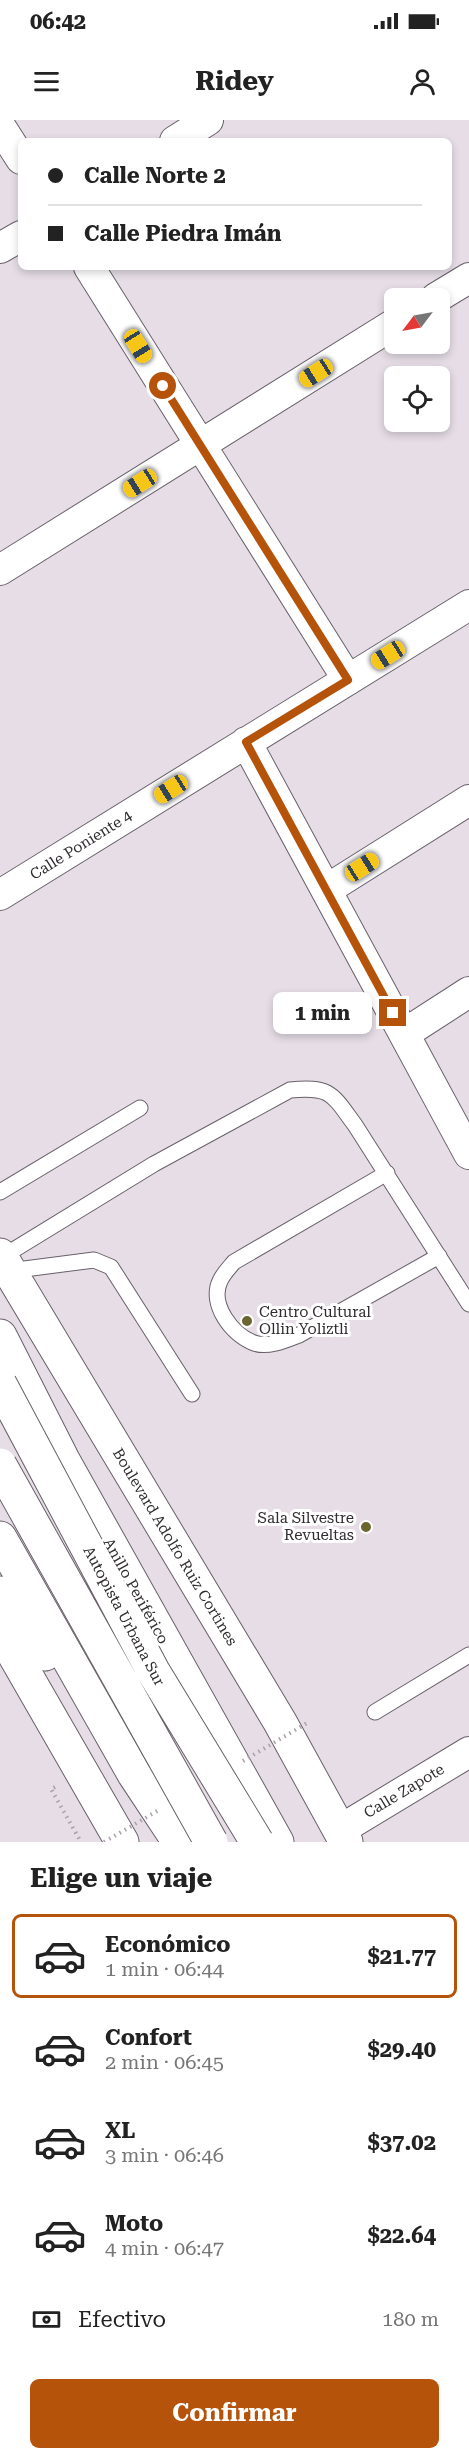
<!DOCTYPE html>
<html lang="es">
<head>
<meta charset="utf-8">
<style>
  :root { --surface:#fff; --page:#f2f2f2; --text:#222; --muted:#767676; --line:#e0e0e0; --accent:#b45309 }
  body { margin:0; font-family:"Roboto Serif",serif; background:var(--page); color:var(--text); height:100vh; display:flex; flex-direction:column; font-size:22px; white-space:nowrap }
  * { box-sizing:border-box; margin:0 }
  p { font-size:20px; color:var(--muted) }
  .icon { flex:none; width:33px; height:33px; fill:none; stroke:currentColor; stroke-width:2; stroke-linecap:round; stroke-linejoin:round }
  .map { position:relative; height:1722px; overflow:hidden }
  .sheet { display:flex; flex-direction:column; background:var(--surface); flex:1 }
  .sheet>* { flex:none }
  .hud { position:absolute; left:18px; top:18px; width:434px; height:132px; border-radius:9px; box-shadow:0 3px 9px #0003; display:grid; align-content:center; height:132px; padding:0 30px; background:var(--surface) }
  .needle { width:39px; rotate:238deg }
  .buttons { position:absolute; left:384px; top:168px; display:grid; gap:12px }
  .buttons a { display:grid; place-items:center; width:66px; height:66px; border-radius:9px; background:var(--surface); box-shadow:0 3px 9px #0003; font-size:30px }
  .end { position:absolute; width:27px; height:27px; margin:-14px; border:8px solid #b45309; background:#fff; box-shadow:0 0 0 3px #fff }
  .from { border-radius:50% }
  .bubble { position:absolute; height:42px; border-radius:9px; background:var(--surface); box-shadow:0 3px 9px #0003; font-size:20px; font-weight:700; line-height:42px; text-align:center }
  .car { position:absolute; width:18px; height:36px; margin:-18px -9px; border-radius:8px; box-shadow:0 0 4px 2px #0007; background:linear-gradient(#f5c518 24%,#345 0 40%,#f5c518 0 76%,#345 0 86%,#f5c518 0) }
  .hud b { display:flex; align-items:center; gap:21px; height:57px; font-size:22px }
  .hud b+b { border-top:2px solid var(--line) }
  .hud i { width:15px; height:15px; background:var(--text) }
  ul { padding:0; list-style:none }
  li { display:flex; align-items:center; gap:18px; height:84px; margin:0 12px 9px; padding:0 18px; border:3px solid transparent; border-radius:9px }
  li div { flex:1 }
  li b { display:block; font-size:22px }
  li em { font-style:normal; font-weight:700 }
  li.selected { border-color:var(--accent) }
  li>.icon { width:54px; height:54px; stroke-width:1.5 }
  h2 { padding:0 30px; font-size:27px; line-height:72px }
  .pay { display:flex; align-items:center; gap:15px; height:66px; padding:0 30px; font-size:22px }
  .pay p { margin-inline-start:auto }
  .cta { display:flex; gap:12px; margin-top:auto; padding:12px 30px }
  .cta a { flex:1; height:69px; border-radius:9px; background:var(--accent); color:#fff; font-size:24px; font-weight:700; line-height:69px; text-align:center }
  .status { display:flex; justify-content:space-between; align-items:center; height:42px; padding:0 30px; background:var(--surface); direction:ltr }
  .status svg { height:16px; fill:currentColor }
  header { display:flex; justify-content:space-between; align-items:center; height:78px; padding:0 30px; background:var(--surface); font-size:27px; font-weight:700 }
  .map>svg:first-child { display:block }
</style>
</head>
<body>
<div class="status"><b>06:42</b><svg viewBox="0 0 49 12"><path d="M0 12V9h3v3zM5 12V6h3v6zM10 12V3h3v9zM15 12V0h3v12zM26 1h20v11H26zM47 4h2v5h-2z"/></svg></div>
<header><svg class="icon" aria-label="menu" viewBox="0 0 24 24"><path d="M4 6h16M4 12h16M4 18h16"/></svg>Ridey<svg class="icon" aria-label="person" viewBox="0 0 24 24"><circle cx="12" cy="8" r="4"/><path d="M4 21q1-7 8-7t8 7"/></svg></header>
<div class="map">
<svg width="469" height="1722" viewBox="0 0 469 1722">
  <rect width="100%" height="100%" fill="#e6dde7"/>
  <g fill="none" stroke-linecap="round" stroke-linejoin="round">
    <defs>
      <path id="service" d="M387,1053L234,1142C229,1148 223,1154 220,1161C209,1184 232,1215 254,1223C268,1228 286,1220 299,1215L439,1136
        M0,1072L140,988
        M2,1137L154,1044L290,970C331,966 332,974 355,1005L469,1184
        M9,1151L94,1140L111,1147L192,1274
        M375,1592L469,1535"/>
      <path id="minor" d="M0,6L21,39
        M175,21L208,0
        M0,128L21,116
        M89,147L348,560
        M436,178L469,158
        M0,450L394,204
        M246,622L469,1034
        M326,770L469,680
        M0,775L469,485
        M404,914L469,872
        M340,1710L469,1632"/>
      <path id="secondary" d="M0,1135L280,1602L346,1722
        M0,1510L122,1722"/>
      <path id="motorway" d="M0,1216L63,1340L277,1722
        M0,1418L134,1654L179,1722
        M0,1473L45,1534"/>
    </defs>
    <!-- service casing -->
    <use href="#service" stroke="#696169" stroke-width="17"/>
    <!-- minor casing -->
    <use href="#minor" stroke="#696169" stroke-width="32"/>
    <!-- secondary casing -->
    <use href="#secondary" stroke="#696169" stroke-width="35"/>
    <!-- motorway casing -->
    <use href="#motorway" stroke="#696169" stroke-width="35"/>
    <!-- path -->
    <path stroke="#a9a1a9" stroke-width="4" stroke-dasharray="1.5 4.5" stroke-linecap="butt" d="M55,1667L51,1669L81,1722"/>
    <!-- service -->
    <use href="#service" stroke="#fff" stroke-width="15"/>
    <!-- minor -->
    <use href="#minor" stroke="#fff" stroke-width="30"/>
    <!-- secondary -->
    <use href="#secondary" stroke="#fff" stroke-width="33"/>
    <!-- motorway -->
    <use href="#motorway" stroke="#fff" stroke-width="33"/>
    <defs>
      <path id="motorway-bridge" d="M0,1264L153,1551L257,1722
        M0,1345L211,1722"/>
    </defs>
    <!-- motorway-bridge casing -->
    <use href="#motorway-bridge" stroke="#696169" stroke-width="35" stroke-linecap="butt"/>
    <!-- path-bridge -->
    <path stroke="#a9a1a9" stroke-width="4" stroke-dasharray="1.5 4.5" stroke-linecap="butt" d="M243,1641L307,1603
      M104,1722L159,1690"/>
    <!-- motorway-bridge -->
    <use href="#motorway-bridge" stroke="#fff" stroke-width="33"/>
  </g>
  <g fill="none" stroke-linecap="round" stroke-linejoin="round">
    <!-- route -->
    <path stroke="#b45309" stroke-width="8" d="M163,266L348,560L246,622L393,893"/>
  </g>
  <!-- markers -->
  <g fill="#6b6531" stroke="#fff" stroke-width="2">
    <circle cx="247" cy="1201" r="6"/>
    <circle cx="366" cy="1407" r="6"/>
  </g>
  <g text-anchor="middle" stroke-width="6" stroke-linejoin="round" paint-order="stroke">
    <!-- street labels -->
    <g font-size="15" fill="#302c30" stroke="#fff">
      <text transform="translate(81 725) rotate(-32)" y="5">Calle Poniente 4</text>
      <text transform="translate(175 1427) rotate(59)" y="5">Boulevard Adolfo Ruiz Cortines</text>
      <text transform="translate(136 1471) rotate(61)" y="5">Anillo Periférico</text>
      <text transform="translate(124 1496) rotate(62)" y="5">Autopista Urbana Sur</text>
      <text transform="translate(404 1671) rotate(-31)" y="5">Calle Zapote</text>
    </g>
    <!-- poi labels -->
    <g font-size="15" fill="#302c30" stroke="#fff" text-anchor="start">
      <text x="259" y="1197">Centro Cultural<tspan x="259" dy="17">Ollin Yoliztli</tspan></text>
      <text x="354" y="1403" text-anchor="end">Sala Silvestre<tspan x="354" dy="17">Revueltas</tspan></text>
    </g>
  </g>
</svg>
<div class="buttons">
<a><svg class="needle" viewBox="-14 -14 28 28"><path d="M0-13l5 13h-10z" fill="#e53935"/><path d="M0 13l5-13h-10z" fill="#767676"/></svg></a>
<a><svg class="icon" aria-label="locate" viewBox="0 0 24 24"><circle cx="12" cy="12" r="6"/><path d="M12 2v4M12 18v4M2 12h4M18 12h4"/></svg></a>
</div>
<i class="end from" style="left:163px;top:266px"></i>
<i class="end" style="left:393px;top:893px"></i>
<div class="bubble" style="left:273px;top:872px;width:99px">1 min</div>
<i class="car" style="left:138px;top:226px;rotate:148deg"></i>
<i class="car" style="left:316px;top:253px;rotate:238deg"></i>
<i class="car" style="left:140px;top:363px;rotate:238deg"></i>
<i class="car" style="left:388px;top:535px;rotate:238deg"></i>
<i class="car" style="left:171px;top:669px;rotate:238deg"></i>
<i class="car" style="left:362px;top:747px;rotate:58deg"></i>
<div class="hud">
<b><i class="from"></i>Calle Norte 2</b>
<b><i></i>Calle Piedra Imán</b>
</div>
</div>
<section class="sheet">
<h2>Elige un viaje</h2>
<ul>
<li class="selected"><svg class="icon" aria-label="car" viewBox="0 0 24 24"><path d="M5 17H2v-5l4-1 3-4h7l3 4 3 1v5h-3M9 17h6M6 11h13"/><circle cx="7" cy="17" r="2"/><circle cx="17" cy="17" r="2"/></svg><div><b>Económico</b><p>1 min · 06:44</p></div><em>$21.77</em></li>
<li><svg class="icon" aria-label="car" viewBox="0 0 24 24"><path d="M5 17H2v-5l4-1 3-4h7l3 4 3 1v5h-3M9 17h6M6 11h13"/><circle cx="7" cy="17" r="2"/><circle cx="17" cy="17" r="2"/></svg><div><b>Confort</b><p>2 min · 06:45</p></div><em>$29.40</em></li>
<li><svg class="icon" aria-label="car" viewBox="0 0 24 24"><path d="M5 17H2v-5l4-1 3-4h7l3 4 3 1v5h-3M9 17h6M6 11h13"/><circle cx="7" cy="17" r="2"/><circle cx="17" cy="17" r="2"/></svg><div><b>XL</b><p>3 min · 06:46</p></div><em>$37.02</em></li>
<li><svg class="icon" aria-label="car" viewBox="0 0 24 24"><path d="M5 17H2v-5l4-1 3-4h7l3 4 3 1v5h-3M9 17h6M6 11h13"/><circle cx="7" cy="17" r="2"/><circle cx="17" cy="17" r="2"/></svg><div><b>Moto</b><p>4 min · 06:47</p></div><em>$22.64</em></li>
</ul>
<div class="pay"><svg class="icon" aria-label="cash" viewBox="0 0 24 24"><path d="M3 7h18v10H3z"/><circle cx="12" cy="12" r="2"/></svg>Efectivo<p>180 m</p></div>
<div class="cta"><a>Confirmar</a></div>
</section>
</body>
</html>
